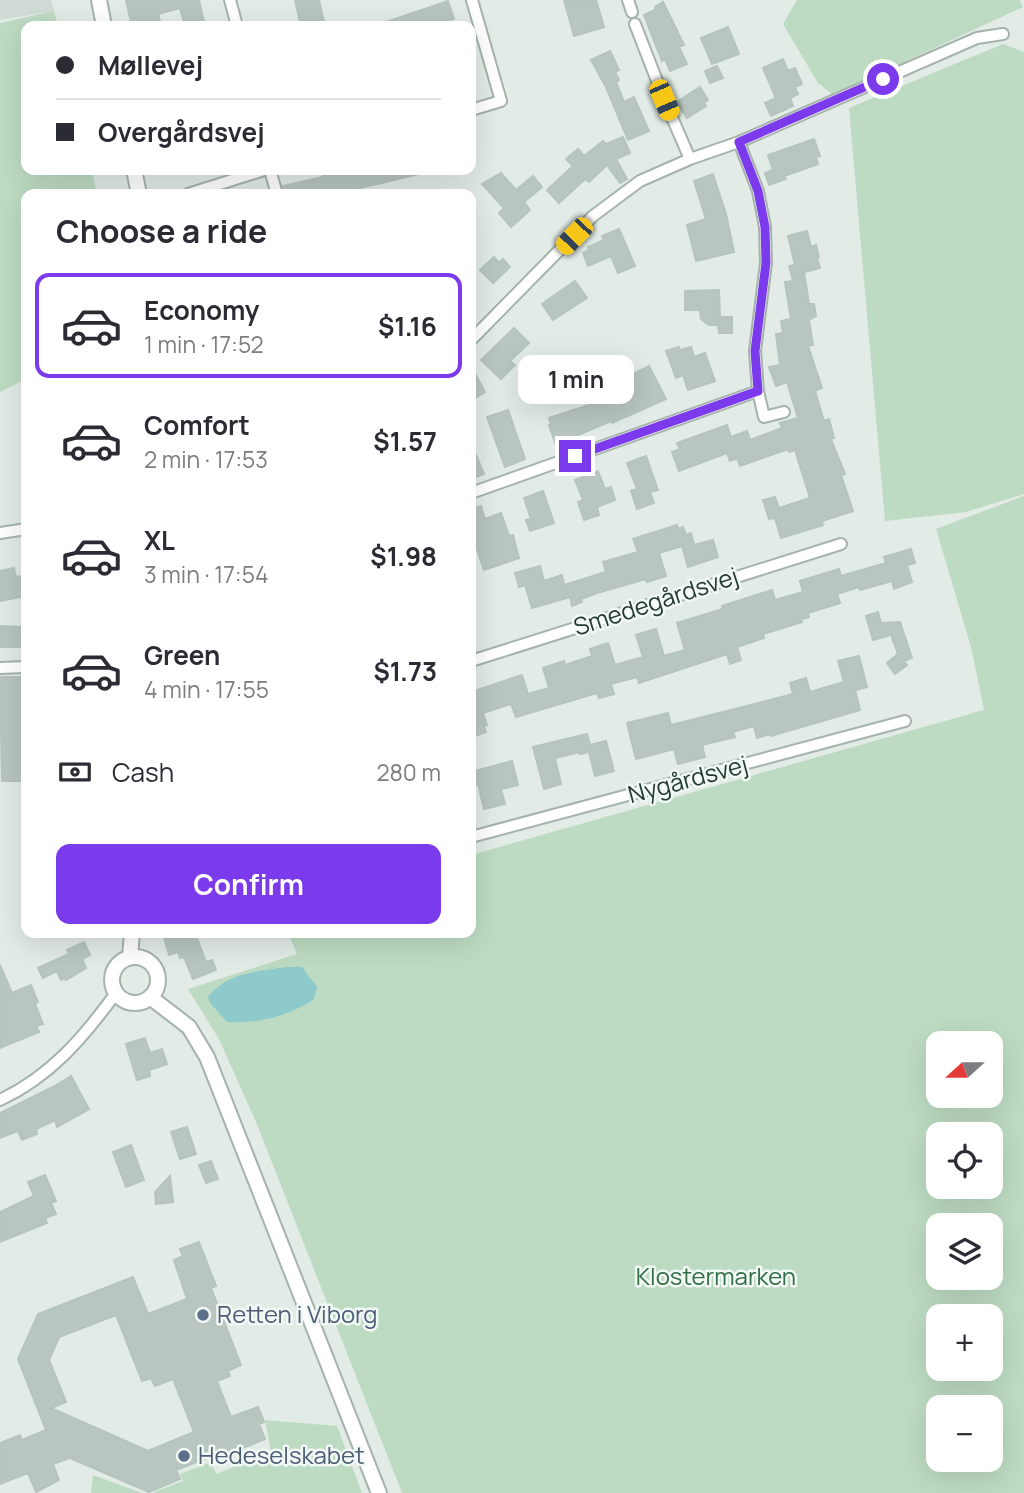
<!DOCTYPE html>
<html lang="en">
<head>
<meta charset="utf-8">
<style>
  :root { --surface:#fff; --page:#f7f7f7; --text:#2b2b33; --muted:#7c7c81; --line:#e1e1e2; --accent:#7c3aed }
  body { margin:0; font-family:Manrope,sans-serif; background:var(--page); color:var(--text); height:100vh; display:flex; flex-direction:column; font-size:26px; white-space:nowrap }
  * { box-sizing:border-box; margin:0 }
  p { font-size:23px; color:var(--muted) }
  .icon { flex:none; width:38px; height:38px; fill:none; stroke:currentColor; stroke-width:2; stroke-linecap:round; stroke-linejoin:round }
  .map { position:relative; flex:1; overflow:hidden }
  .panel { position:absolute; left:21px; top:189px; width:455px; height:749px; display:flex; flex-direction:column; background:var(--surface); border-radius:14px; box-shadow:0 7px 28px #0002 }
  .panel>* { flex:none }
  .banner { position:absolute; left:21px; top:21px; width:455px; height:154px; border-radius:14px; box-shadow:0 7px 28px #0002; display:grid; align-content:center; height:154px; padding:0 35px; background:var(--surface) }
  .needle { width:46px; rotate:249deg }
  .controls { position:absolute; left:926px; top:1031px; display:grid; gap:14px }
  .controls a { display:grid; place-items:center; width:77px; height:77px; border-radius:14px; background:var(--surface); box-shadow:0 7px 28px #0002; font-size:35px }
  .end { position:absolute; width:32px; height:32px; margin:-16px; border:9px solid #7c3aed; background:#fff; box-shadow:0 0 0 4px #fff }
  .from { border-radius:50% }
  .bubble { position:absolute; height:49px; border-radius:14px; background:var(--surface); box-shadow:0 7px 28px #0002; font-size:23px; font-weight:700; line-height:49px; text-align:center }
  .car { position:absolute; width:21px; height:42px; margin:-21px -10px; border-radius:9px; box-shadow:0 0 5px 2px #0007; background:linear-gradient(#f5c518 24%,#345 0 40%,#f5c518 0 76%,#345 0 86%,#f5c518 0) }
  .banner b { display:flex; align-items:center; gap:24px; height:66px; font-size:26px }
  .banner b+b { border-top:2px solid var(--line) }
  .banner i { width:18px; height:18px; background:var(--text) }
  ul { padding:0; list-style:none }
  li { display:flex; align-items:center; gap:21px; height:105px; margin:0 14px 10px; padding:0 21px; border:4px solid transparent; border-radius:14px }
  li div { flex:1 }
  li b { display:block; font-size:26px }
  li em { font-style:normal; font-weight:700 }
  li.current { border-color:var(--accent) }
  li>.icon { width:63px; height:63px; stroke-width:1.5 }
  h2 { padding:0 35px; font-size:32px; line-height:84px }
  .pay { display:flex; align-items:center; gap:18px; height:77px; padding:0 35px; font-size:26px }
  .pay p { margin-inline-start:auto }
  .button { display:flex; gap:14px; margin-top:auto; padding:14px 35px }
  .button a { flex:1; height:80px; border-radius:14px; background:var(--accent); color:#fff; font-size:28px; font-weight:700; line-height:80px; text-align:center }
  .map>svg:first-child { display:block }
</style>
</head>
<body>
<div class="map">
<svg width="1024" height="1493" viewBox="0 0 1024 1493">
  <rect width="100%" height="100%" fill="#e2ebe6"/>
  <!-- built -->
  <path fill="#d1dbd5" d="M0,0H51L54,11L0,20Z"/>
  <!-- green -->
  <path fill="#bddbc2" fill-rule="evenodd" d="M797,0H1020L1023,7L833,95L818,83L783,24Z
    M54,11L58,26H26V170H92L97,194H26V379L0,392V23Z
    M1003,44L1024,52V494L966,512L885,521L849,108Z
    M1024,496V1493H402L256,1122L219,1039L188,989L297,954L288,933H471V855L984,710L971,647L936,529ZM938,1043H990V1096H938ZM938,1134H990V1186H938ZM938,1225H990V1278H938ZM938,1316H990V1368H938ZM938,1407H990V1460H938Z
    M265,1420L337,1426L362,1493H152L183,1481L180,1474L211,1462L216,1474L271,1452Z
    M93,1475L142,1493H91Z"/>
  <!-- water -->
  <path fill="#8ec9cc" d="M287,967H302L317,987L314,999C290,1016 256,1024 227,1022L210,1003L208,997C226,973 259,971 287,967Z"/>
  <!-- building -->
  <path fill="#b8c6bf" stroke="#b5c4bd" stroke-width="2" fill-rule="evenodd" d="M126,0H199L205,26H185L180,8L158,14L161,26H132Z
    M295,0H319L325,26H301Z
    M564,0H596L604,27L574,36Z
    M448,1L454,19L422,26H381L380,24Z
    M663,2L684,45L679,47L687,64L670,71L665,59L662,61L644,15L655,10V7Z
    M728,27L739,54L712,64L701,38Z
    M610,51L619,70L615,72L619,80L616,82L624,102L634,97L649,131L628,140L606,87L591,60Z
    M783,59L788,71L795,68L802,84L795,87L798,94L790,98L793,106L771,116L765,103L776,98L763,68Z
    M717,66L723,78L710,83L705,71Z
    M700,87L708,100L704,102L706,106L687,118L677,102Z
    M623,137L630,153L616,159L627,179L620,183L607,165L589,182L585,179L559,203L547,190L573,166L566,159L578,149L584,156L603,141L606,144Z
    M814,139L820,156L816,157L818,164L784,176L786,179L769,185L765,173L773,170L768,155Z
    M336,170H418L419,174L356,189L357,194H285L283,186L323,177L322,173Z
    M501,173L516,190L533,176L542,187L524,202L530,210L511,227L499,213L504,208L482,184Z
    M713,174L726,214L734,252L696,261L687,225L706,219L694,181Z
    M619,229L635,266L618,273L611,256L588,266L583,253L589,250L588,247L604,240L602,236Z
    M807,231L811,247L816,245L819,257L817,258L820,268L804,272L809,304H814L816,316L809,320L813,345L808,346L822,388L815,391L824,421L829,419L834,438L831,439L845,474L841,475L853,511L822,521L823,525L781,538L775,518L769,519L763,500L775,497L779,508L810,498L795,450L789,452L788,449L740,466L737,458L730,461L727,453L679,471L672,452L680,449L677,443L727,425L731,437L747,431L750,440L782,428L780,423L798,418L787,382L776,386L769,367L780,365L776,334L783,333L781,321L791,319L785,282L793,281L789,266L795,265L788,236Z
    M494,257L499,263L503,259L510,267L493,283L480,270Z
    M575,281L587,298L553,320L542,304Z
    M719,290L720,317H732V333H719L718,325H709L701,319L700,310H685V291Z
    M514,328L529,343L510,361L515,365L501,379L481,360Z
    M679,347L680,350L691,347L694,357L705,353L715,381L688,390L683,375L676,378L666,351Z
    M608,358L616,373L629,366L633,374L649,366L666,399L612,423L611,421L571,438L573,446L558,451L549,425L551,424L549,418L595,403L587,388L594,385L592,381L601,376L595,364Z
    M471,366L485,392L471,400Z
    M508,410L525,459L505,467L487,417Z
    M471,443L484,474L471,479Z
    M646,456L658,490L650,492L654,503L637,509L631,491L637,489L627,463Z
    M598,471L605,489L611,487L615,500L597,507L599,515L584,520L578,502L583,500L575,480Z
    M543,491L554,523L530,531L526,520L531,519L524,498Z
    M481,506L485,519L501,513L509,536L513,535L519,558L484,570L471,531V520L474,519L471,509Z
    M677,525L678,529L683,527L686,535L691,533L694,545L713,540L718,557L688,567L682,546L659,553L666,576L647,582L646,579L597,593L581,599L582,602L572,606L570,597L532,608L525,585L519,587L515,573L540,566L544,581L562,575L564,585L606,572L603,562L638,552L633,539Z
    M911,549L915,563L907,565L912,582L894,589L892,581L860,590L859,587L837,594L840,603L808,613L809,617L801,619L802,622L763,634L764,638L737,647L741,660L730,664L727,654L639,683L637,677L611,684L614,694L599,698L597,693L516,717L511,704L483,713L487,725L484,726L486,732L471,737V692L522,675L528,694L549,688L543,668L564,661L565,665L592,656L590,649L608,643L615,665L643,657L636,635L656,629L664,656L685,650L677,623L723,609L722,606L772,590L775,600L803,592L800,581L839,569L841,576L886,563L884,557Z
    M14,568L16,577L26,575V596L0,601V571Z
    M878,612L881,623L900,622L912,658L904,661L907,665L895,674L887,663L898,654L891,635L873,640L866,616Z
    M0,626L20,627V647H0Z
    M859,656L867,687L855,690L860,710L771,736V734L757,738L754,726L733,732L735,737L702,745L705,757L678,764L674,749L636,759L627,723L668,713L671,725L743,707L793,694L790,683L806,678L810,692L844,682L838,661Z
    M0,677H26L25,781H2Z
    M587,734L590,745L606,741L614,771L595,776L589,752L580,754V752L555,758L561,784L544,789L533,747Z
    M512,761L518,785L501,789L505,804L484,809L478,784L471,786V772Z
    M163,933H195L206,962L212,960L216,970L193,979L184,957L180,958L178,952L169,955Z
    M84,942L90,955L82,959L86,968L66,980L65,978L61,980L57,971L43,978L38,968L69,954L67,950Z
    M0,965L12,993L31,985L38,1002L35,1004L43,1024L36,1026L39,1032L0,1048Z
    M145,1038L150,1053L162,1049L167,1064L149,1070L150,1076L137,1080L126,1044Z
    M71,1076L89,1109L57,1127L55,1120L36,1129L37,1134L22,1140L18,1131L0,1138V1113L55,1086Z
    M187,1127L196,1154L180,1159L171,1132Z
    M131,1145L144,1180L126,1187L113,1152Z
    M211,1161L218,1179L206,1183L199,1165Z
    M45,1175L56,1201L51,1203L56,1214L45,1218L47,1223L0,1242V1212L34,1196L28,1182Z
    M170,1176L173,1202L156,1204L155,1192Z
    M199,1242L216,1286L211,1288L241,1365L228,1371L230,1376L217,1381L231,1417L258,1407L264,1422L259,1424L265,1439L213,1460L212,1456L176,1470L180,1479L149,1492L70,1458L53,1464L59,1480L36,1492L28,1473L0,1484V1443L20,1435L22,1440L46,1430L18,1359L38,1314L133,1277L148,1314L187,1299L174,1260L183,1256L180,1249ZM116,1315L142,1381L151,1378L155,1386L173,1379L194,1432L148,1451L51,1408L66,1402L49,1360L59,1337Z"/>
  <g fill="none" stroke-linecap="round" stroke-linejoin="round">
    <defs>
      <path id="minor" d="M230,0L237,26
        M628,0L632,12
        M635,24L664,99L690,159
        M471,110L501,101L472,0
        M270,170L277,194
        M188,194L264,170
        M471,340L593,216L640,181L690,159L739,142L977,38L1003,34
        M758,391L764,417L784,412
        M471,493L758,391L755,351L766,263L765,227L758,191L739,142
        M0,533L26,529
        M471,661L841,544
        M0,668L26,667
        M471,837L905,721
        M0,1100C51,1076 83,1038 116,993"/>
      <path id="tertiary" d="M99,0L104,26
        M134,170L139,194
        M130,957L132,933
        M112 980a23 23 0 1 1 46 0a23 23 0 1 1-46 0Z
        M150,997L189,1027L207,1057L379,1493"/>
    </defs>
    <!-- minor casing -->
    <use href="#minor" stroke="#a5b3ac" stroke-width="14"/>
    <!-- tertiary casing -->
    <use href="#tertiary" stroke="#a5b3ac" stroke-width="18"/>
    <!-- minor -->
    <use href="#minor" stroke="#fff" stroke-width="10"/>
    <!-- tertiary -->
    <use href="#tertiary" stroke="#fff" stroke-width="14"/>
  </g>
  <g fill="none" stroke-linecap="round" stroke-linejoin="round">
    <!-- route -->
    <path stroke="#7c3aed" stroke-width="9" d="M575,456L758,391L755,351L766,263L765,227L758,191L739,142L883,79"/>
  </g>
  <!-- markers -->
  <g fill="#5c6f8a" stroke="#f2f8f5" stroke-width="2.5">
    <circle cx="203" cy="1315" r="7"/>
    <circle cx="184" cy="1456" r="7"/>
  </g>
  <g text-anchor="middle" stroke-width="5" stroke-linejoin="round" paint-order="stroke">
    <!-- street labels -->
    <g font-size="24" fill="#233b32" stroke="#f2f8f5">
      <text transform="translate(656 602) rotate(-18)" y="8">Smedegårdsvej</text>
      <text transform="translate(688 780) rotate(-15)" y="8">Nygårdsvej</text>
    </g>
    <!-- park labels -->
    <g font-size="24" fill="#316f43" stroke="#f2f8f5">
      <text x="716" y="1285">Klostermarken</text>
    </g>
    <!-- service labels -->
    <g font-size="24" fill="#4e5e75" stroke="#f2f8f5" text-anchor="start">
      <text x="217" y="1323">Retten i Viborg</text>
      <text x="198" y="1464">Hedeselskabet</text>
    </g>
  </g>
</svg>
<div class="controls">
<a><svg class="needle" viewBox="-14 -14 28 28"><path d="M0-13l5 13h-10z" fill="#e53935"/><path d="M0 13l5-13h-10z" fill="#7c7c81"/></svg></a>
<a><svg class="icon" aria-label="locate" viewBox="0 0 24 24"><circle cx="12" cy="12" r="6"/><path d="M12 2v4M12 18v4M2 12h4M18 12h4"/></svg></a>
<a><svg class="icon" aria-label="layers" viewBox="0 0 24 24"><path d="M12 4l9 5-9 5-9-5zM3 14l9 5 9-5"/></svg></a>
<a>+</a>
<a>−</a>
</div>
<i class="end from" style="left:883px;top:79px"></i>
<i class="end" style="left:575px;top:456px"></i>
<div class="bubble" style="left:518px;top:355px;width:116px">1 min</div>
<i class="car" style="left:664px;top:100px;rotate:157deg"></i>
<i class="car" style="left:574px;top:236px;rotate:224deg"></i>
<div class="banner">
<b><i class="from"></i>Møllevej</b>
<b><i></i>Overgårdsvej</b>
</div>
<section class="panel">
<h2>Choose a ride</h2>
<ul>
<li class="current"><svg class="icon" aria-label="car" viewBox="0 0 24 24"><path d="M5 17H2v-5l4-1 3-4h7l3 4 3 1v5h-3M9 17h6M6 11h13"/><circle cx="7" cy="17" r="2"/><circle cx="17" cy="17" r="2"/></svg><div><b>Economy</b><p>1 min · 17:52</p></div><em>$1.16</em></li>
<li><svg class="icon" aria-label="car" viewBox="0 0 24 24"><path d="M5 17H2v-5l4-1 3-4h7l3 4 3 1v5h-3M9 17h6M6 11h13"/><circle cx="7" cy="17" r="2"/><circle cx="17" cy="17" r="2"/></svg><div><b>Comfort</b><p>2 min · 17:53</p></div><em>$1.57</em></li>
<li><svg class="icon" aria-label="car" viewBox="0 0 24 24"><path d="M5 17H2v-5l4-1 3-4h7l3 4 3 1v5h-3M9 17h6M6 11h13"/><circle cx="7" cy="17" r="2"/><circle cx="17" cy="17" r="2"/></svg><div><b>XL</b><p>3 min · 17:54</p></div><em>$1.98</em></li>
<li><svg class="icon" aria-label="car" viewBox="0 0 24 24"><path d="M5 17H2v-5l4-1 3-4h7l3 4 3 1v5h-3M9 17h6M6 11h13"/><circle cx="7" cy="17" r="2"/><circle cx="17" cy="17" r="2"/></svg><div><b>Green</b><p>4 min · 17:55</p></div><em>$1.73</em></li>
</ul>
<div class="pay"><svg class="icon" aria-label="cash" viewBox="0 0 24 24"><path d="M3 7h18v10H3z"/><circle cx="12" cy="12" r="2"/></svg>Cash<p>280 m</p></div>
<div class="button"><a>Confirm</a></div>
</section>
</div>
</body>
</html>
